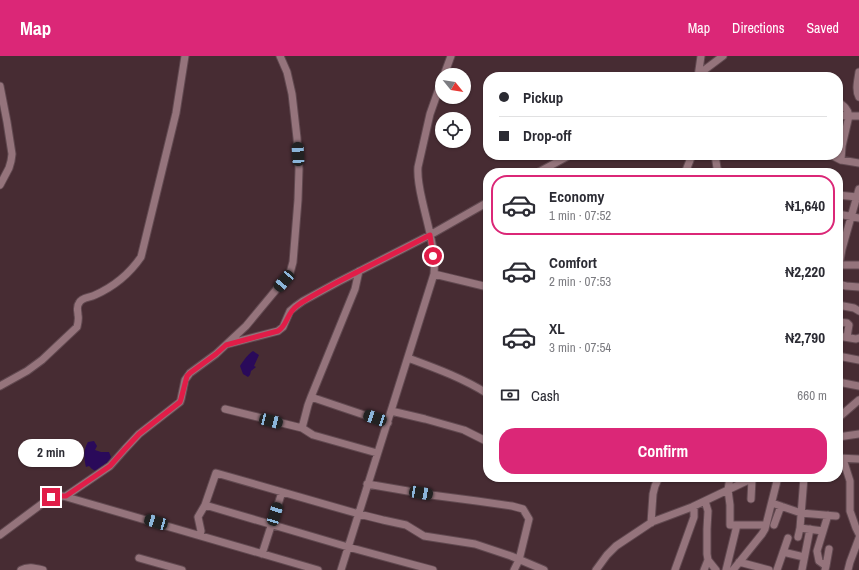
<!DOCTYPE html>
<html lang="en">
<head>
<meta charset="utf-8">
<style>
  :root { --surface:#fff; --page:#f7f7f7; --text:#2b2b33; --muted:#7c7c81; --line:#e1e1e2; --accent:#db2777 }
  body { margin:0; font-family:"Archivo Narrow",sans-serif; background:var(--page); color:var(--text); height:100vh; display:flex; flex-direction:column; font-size:15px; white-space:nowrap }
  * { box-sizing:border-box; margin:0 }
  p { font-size:13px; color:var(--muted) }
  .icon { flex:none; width:22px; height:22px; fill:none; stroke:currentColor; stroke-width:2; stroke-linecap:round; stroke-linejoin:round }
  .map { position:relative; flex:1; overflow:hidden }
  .panel { position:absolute; left:483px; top:112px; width:360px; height:314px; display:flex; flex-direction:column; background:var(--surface); border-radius:16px; box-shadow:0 1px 3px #0004 }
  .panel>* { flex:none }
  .banner { position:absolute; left:483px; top:16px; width:360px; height:88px; border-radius:16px; box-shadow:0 1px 3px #0004; display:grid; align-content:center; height:88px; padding:0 16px; background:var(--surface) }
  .needle { width:26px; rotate:120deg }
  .controls { position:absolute; left:435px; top:12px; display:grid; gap:8px }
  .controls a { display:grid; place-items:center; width:36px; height:36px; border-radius:50%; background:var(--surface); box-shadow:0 1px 3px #0004; font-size:20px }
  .end { position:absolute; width:18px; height:18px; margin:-9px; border:5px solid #e11d48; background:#fff; box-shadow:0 0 0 2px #fff }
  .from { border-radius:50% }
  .bubble { position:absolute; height:28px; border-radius:14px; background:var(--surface); box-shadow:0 1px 3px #0004; font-size:13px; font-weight:700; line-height:28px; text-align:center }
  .car { position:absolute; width:12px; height:24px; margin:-12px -6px; border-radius:5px; box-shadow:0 0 3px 1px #0007; background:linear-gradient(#222 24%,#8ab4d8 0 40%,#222 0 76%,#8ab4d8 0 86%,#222 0) }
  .banner b { display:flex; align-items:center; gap:14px; height:38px; font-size:15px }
  .banner b+b { border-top:1px solid var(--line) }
  .banner i { width:10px; height:10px; background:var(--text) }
  ul { padding:7px 0 0; list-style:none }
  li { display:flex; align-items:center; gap:12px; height:60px; margin:0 8px 6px; padding:0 8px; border:2px solid transparent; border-radius:16px }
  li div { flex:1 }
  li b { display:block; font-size:15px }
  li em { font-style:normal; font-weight:700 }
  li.active { border-color:var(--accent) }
  li>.icon { width:36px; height:36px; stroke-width:1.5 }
  .pay { display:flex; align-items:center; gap:10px; height:44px; padding:0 16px; font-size:15px }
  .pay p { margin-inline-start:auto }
  .cta { display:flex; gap:8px; margin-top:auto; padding:8px 16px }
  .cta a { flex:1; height:46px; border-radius:16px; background:var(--accent); color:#fff; font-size:16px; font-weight:700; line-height:46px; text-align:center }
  header { display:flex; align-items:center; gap:24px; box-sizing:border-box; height:56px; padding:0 20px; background:var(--accent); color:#fff }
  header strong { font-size:19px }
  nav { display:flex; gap:22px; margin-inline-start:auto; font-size:14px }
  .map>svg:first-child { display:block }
</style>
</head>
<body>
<header>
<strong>Map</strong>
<nav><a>Map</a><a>Directions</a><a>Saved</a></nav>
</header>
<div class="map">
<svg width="859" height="514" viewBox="0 0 859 514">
  <rect width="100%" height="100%" fill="#472c33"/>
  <!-- water -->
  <path fill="#2a0a5a" d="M253,295L259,299L254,310L256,311L251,315L250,319L248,321L243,318L240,310C244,304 247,299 253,295Z
    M94,385L97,390L95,394L101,396H109L111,401L109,405L97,416L92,413L89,410L86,411C84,403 83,394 88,386Z"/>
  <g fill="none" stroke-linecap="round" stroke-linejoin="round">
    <defs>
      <path id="minor" d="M859,16C858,24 855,34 859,41
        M444,19L451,0
        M695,21L723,0
        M698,21L701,0
        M0,30L7,66L12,98L11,105L9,112L0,129
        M838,46C844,50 848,53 849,60L842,90L841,104L859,107
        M838,59L847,60H859
        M715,99L717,112L719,117
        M831,99L841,104
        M537,117L570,99
        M685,117L692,99
        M838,139L857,141
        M838,158L859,162
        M838,209H859
        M359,215L355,233L311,341L308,349L302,372L313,379L377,397
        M838,215L842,193L859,133
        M434,218L488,231
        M838,228L846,230L859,231
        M838,249L854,252L859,255
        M838,266L847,267L849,269L847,281
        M838,280L856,283L859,282
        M228,288L278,275L283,271L290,255L296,250L303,245L338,226L430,179L488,146
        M838,300L859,304
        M408,302C435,312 463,322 488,338
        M838,326L859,330
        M0,330L27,315L42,304L77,271C78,267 79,263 78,259C78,255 76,251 79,247C82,241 90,242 95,239C113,231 130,217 141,201L176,57L185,0
        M311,341L388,367
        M225,353L302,372
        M391,355L425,363L464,374L488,386
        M838,362L859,344
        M838,381L859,378
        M838,402L859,403
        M843,403L850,425V455L856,472L859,478
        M730,421L728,434L730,449V469H766
        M804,421L800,472L823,475
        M367,428L431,439L477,445L512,450L523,453L529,463L519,504L514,514
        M66,440L110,410L125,393L139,378L180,346L181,343L185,324L190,317L216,298L246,270L290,217L293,206L298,144L299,113L297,82L292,38L287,16L280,0
        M751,443L752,423
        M705,445L708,455L707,473V498L708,504L716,514
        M772,447L801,457L836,460
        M205,449L216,417L359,458L383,464L406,469L424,480L475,488L511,500L544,514
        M651,467L653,438L655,430L659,421
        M774,469L781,450
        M0,479L51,441L63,440L318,514
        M200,479L201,475L198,461L205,449L348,491L433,514
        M798,481L800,472
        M783,496L804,501
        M262,498L282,436
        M139,502L182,514
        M739,506L769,514
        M826,510L829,493
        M21,514C28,510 35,512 43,514
        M341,514L434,218C436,195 428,170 423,148C420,135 417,124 418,111L430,58L442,24
        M596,514L607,499L616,490L652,466L692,451L755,421
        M675,514L694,461V450
        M704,514L708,504
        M726,514L737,469
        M733,514L762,478L765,473L778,421
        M777,514L788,482
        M802,514L810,473
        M825,514L826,510L819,505L817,495L828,459
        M848,514L850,506L859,482"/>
    </defs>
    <!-- minor casing -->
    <use href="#minor" stroke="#614950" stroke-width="9"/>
    <!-- minor -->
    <use href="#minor" stroke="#95747c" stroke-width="7"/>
  </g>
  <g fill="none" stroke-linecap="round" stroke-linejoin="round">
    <!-- route -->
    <path stroke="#e11d48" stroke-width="5" d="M51,441L58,440H66L110,410L125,393L139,378L180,346L181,343L187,320L190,317L216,298L226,289L278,275C288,269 286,257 298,249C319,235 342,224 365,212C387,201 409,190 430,179L433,200"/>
  </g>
</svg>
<div class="controls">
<a><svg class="needle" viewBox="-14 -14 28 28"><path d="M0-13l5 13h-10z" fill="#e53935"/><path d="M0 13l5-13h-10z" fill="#7c7c81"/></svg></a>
<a><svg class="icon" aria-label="locate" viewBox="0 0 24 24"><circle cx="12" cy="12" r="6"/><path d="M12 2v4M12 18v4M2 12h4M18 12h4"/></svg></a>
</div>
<i class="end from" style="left:433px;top:200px"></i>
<i class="end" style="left:51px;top:441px"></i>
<div class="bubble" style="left:18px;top:383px;width:66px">2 min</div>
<i class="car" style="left:298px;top:98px;rotate:357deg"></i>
<i class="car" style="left:284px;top:225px;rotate:220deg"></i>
<i class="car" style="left:375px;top:362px;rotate:289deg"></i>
<i class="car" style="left:271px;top:365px;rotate:104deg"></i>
<i class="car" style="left:421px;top:437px;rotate:100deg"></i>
<i class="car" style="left:275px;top:458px;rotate:17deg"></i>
<i class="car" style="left:156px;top:466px;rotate:286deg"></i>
<div class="banner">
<b><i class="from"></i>Pickup</b>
<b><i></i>Drop-off</b>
</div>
<section class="panel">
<ul>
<li class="active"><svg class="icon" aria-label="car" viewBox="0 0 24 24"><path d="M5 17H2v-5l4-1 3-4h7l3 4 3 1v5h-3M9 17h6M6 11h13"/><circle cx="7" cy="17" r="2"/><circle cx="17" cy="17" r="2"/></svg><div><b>Economy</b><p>1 min · 07:52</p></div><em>₦1,640</em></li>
<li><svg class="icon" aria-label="car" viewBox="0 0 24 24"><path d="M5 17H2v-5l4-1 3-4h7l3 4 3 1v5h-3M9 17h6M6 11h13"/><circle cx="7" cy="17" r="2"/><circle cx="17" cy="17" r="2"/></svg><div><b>Comfort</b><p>2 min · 07:53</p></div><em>₦2,220</em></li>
<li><svg class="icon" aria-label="car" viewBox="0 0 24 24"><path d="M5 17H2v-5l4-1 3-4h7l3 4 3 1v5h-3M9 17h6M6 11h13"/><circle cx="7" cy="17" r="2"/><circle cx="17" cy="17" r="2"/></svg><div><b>XL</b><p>3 min · 07:54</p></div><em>₦2,790</em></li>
</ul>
<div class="pay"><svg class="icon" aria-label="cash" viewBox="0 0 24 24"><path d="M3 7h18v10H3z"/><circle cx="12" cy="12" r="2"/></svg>Cash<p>660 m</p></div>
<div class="cta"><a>Confirm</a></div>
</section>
</div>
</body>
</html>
